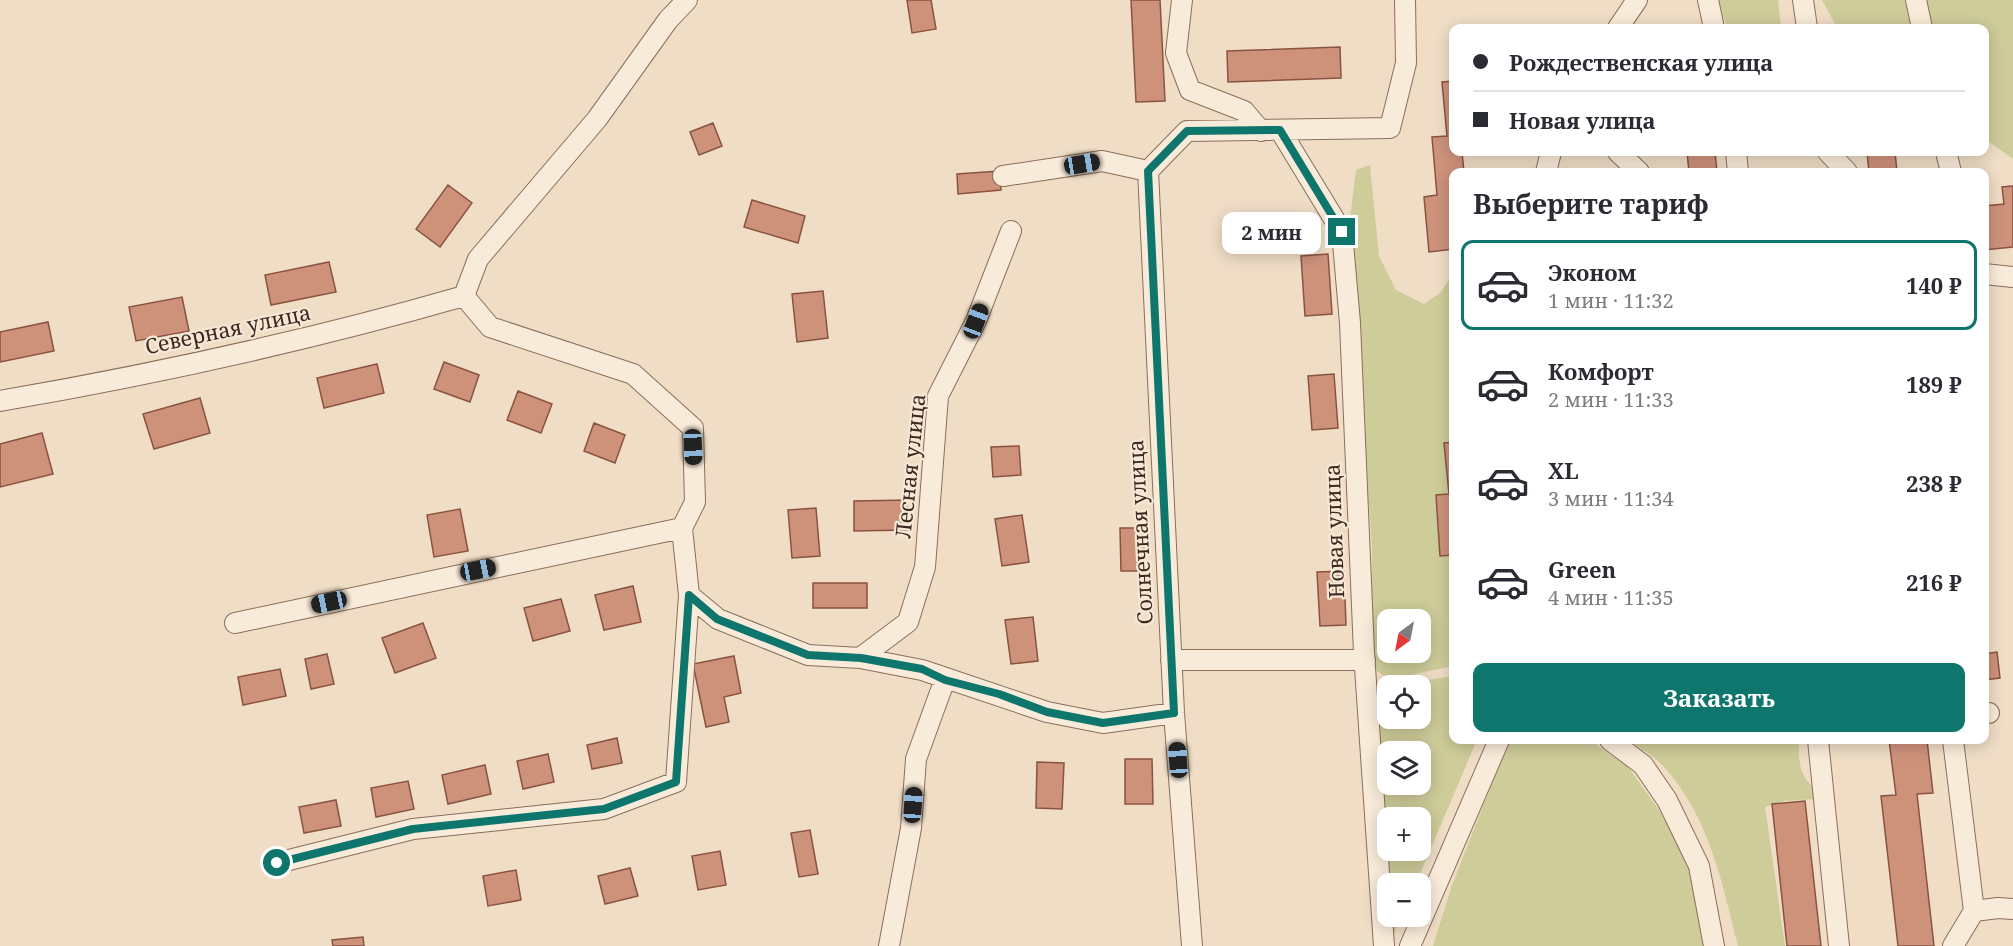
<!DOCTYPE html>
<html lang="ru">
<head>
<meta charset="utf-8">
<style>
  :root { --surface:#fff; --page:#f7f7f7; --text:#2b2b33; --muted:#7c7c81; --line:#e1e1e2; --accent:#0f766e }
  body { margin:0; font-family:"Noto Serif",serif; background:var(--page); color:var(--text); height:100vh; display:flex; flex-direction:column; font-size:22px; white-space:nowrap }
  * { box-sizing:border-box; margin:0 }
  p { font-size:20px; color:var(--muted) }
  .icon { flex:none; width:33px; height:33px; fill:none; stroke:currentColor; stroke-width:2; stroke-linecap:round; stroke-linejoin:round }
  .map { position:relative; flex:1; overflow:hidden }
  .drawer { position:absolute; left:1449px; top:168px; width:540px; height:576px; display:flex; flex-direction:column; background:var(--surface); border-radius:12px; box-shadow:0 3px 15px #0003 }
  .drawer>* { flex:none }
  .banner { position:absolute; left:1449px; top:24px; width:540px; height:132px; border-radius:12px; box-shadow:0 3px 15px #0003; display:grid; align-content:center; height:132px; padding:0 24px; background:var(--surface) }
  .needle { width:39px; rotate:212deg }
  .buttons { position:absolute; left:1377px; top:609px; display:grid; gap:12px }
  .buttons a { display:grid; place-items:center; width:54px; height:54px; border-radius:12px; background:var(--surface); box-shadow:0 3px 15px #0003; font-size:30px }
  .end { position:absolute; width:27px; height:27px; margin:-14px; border:8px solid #0f766e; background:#fff; box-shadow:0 0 0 3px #fff }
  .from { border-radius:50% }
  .bubble { position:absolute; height:42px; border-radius:12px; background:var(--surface); box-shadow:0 3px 15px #0003; font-size:20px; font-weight:700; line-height:42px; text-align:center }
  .car { position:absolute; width:18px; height:36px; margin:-18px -9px; border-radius:8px; box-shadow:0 0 4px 2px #0007; background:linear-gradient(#222 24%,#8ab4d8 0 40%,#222 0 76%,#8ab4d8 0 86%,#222 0) }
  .banner b { display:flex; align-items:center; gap:21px; height:57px; font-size:22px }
  .banner b+b { border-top:2px solid var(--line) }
  .banner i { width:15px; height:15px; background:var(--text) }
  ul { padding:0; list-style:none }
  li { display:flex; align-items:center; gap:18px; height:90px; margin:0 12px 9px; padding:0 12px; border:3px solid transparent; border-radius:12px }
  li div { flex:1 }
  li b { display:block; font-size:22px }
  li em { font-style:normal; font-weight:700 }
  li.selected { border-color:var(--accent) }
  li>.icon { width:54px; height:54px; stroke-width:1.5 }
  h2 { padding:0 24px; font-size:27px; line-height:72px }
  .action { display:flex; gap:12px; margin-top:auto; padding:12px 24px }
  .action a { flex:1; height:69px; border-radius:12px; background:var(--accent); color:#fff; font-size:24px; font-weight:700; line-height:69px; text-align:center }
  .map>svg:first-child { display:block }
</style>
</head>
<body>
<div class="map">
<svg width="2013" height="946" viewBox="0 0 2013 946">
  <rect width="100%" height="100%" fill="#efddc6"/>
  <!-- green -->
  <path fill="#cecc99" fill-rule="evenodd" d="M1716,0H1778L1781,28H1728Z
    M1822,0H1905L1911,28H1837Z
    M1926,0H2013V159L1985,139L1984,28H1931Z
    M1370,165L1379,256L1396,290L1424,304L1441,292L1448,281L1453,279V666L1390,679L1372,668V547L1349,227L1356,170ZM1388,620H1420V652H1388Z
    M1453,676L1454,740H1477L1416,883L1388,884V916L1401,917L1389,946H1386L1379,688L1387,687L1388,718H1420V686L1396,685ZM1388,752H1420V784H1388ZM1388,818H1420V850H1388Z
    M1509,740H1590L1629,768L1661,813L1688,864L1704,946H1433L1452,885Z
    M1629,740H1799C1799,763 1798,774 1816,790L1815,799L1784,801L1765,807L1785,946H1738C1722,883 1710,819 1665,768C1656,757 1640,749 1629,740Z"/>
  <!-- building -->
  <path fill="#ce927b" stroke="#8a5340" stroke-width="1.5" d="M907,0H931L936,29L912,33Z
    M1131,0H1160L1165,101L1136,102Z
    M1340,47L1341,78L1228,82L1227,51Z
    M1454,81V152H1462L1464,172H1454V249L1429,252L1424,197L1437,195L1432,137L1447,136L1442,82Z
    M713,123L722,146L699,155L690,132Z
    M1687,152H1715L1717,172H1689Z
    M1867,152H1895L1897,172H1869Z
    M1000,171L1001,190L958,194L957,174Z
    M448,185L472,203L440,247L416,229Z
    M2013,186V247L1984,250V206L2004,204L2002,187Z
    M752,200L805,216L798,243L744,227Z
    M1328,254L1332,314L1305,316L1301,256Z
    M329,262L336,292L271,305L265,275Z
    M823,291L828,338L797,342L792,294Z
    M182,297L189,331L136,341L129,307Z
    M48,322L54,351L0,362V332Z
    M444,362L479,375L470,402L434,389Z
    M377,364L384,393L324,408L317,378Z
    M1334,374L1338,428L1312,430L1308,376Z
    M518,391L552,404L541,433L507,420Z
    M200,398L210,433L154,449L143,414Z
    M594,423L625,435L615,463L584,451Z
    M42,433L53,474L0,487V444Z
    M1454,442V494H1449L1444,443Z
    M1019,446L1021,475L993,477L991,447Z
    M1449,494H1454V555L1440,556L1436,495Z
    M907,500V530L854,531V501Z
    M816,508L820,556L792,558L788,510Z
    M460,509L468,551L434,557L427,515Z
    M1022,515L1029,562L1002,566L995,519Z
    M1120,528H1144V571H1121Z
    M1344,571L1346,625L1320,626L1317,572Z
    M813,583H867V608H813Z
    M633,586L641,622L604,630L595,595Z
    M561,599L570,631L533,641L524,608Z
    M1033,617L1038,661L1011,664L1005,620Z
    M423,623L436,658L395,673L382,638Z
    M1997,652L2000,678L1984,680V654Z
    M327,654L334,684L311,689L305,659Z
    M734,656L741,693L724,697L729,722L706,727L693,664Z
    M280,669L286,696L243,705L238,677Z
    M617,738L622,763L592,769L587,745Z
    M1889,740H1927L1933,793L1917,794L1934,946H1898L1881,796L1896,795Z
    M548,754L554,782L523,789L517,761Z
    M1125,759H1152L1153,804H1125Z
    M1037,762L1064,763L1062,809L1036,808Z
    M485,765L491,794L448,804L442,775Z
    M408,781L414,809L376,817L371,788Z
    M336,800L341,826L304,833L299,807Z
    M1805,801L1821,946H1787L1772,804Z
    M810,830L818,874L799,877L791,833Z
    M720,851L726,885L698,890L692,856Z
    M630,868L638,896L605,904L598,876Z
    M516,870L521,900L488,906L483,876Z
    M363,937L364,946H333L332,940Z"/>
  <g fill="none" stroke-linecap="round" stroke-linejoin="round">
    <defs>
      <path id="minor" d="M687,0L668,20L597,119L478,259L464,296L490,327L633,374L693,428L695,502L682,528L689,595L718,619L808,655L860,658L922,670L1047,712L1103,723L1174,713
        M1182,0L1176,53L1190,90L1244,111L1261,131
        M1708,0L1714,28
        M1803,0L1807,28
        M1916,0L1922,28
        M1618,28L1637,0
        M1280,130L1342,232L1350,323L1364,653L1384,946
        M1618,152L1639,172
        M1736,152L1738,172
        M1828,152L1847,172
        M1946,152L1951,172
        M1546,172L1551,152
        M1003,176L1102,161L1148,171
        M1984,274L2013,277
        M0,401C156,374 311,340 464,296
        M235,623L682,528
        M860,658L908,622L925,567L938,396L976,321L1011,231
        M1171,660H1365
        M1984,713H1989
        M1610,740L1643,765L1667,800L1699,866L1714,946
        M1818,740L1839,946
        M1953,740L1974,911
        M277,863L413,829L604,809L676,782L689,595
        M889,946L911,828L916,759L945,679
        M1192,946L1174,713L1148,171L1187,131L1390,128L1406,63L1405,0
        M1410,946L1499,740
        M1953,946L1974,911L1998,908L2013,909"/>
    </defs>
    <!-- minor casing -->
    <use href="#minor" stroke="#8b6e5b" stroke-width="22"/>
    <!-- minor -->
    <use href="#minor" stroke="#f9ebd9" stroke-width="20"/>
  </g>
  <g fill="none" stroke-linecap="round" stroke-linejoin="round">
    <!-- route -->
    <path stroke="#0f766e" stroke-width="8" d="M277,863L413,829L604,809L676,782L689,595L717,619L808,655L861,658L922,669L945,680L999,694L1047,712L1103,723L1174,713L1148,171L1187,131L1280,130L1342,232"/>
  </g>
  <g text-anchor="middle" stroke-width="4.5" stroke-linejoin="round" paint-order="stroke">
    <!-- street labels -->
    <g font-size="21" fill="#3b281f" stroke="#f6e8d5">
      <text transform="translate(228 330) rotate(-12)" y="7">Северная улица</text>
      <text transform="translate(911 466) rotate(-84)" y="7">Лесная улица</text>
      <text transform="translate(1335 531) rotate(-92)" y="7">Новая улица</text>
      <text transform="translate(1141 532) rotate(-93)" y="7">Солнечная улица</text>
    </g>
  </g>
</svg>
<div class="buttons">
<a><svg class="needle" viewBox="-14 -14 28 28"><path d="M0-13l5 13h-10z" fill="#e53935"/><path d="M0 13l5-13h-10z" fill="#7c7c81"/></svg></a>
<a><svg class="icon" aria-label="locate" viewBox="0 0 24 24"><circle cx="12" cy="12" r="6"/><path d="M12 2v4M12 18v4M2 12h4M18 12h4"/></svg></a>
<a><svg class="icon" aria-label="layers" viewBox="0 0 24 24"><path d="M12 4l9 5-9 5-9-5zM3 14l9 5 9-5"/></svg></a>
<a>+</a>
<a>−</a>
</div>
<i class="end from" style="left:277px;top:863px"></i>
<i class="end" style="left:1342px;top:232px"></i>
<div class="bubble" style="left:1222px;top:212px;width:99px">2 мин</div>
<i class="car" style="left:1082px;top:164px;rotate:81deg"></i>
<i class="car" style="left:976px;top:321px;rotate:21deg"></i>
<i class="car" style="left:693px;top:447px;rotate:178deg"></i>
<i class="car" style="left:478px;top:570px;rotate:79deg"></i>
<i class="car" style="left:329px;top:602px;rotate:258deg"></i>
<i class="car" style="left:1178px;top:760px;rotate:356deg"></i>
<i class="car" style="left:913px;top:805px;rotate:4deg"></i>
<div class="banner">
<b><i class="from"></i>Рождественская улица</b>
<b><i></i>Новая улица</b>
</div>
<section class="drawer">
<h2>Выберите тариф</h2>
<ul>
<li class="selected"><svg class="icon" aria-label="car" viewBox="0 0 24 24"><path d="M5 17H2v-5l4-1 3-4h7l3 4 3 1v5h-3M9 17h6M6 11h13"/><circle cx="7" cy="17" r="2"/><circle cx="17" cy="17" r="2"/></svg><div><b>Эконом</b><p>1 мин · 11:32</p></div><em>140 ₽</em></li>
<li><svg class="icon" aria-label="car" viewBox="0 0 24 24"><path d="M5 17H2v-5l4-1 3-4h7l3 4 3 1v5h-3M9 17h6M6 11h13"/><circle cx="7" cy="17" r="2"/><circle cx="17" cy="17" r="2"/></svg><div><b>Комфорт</b><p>2 мин · 11:33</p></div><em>189 ₽</em></li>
<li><svg class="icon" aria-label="car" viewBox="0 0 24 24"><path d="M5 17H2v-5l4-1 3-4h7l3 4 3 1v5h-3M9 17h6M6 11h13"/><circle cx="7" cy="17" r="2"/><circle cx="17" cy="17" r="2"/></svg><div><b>XL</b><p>3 мин · 11:34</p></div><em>238 ₽</em></li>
<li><svg class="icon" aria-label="car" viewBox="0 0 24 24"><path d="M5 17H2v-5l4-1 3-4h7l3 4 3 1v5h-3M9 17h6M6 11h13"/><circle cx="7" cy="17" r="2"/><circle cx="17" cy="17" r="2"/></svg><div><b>Green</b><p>4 мин · 11:35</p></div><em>216 ₽</em></li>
</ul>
<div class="action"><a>Заказать</a></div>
</section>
</div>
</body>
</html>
